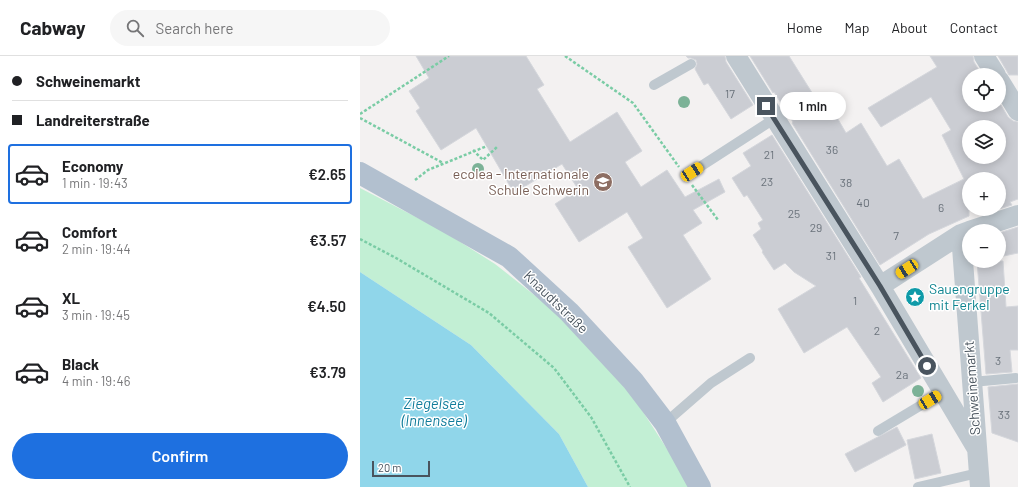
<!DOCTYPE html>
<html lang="en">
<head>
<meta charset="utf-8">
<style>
  :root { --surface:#fff; --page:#f6f6f6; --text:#202124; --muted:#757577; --line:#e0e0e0; --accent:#1e70e0 }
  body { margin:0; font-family:Barlow,sans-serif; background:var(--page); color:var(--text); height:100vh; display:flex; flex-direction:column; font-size:15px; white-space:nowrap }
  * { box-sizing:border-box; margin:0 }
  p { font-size:13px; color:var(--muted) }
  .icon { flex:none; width:22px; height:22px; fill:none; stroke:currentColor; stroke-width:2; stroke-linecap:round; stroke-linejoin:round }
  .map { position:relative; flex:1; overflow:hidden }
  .panel { display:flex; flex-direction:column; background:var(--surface); width:360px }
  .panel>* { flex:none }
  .banner { display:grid; align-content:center; height:88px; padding:0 12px; background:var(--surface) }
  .fabs { position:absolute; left:602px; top:12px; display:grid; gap:8px }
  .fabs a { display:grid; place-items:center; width:44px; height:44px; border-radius:50%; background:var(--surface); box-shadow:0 2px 10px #0003; font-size:20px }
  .scale { position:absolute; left:12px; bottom:10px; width:58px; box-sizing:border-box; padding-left:4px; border:2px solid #49545e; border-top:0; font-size:11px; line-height:14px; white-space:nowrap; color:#49545e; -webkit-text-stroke:3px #fff; paint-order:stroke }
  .end { position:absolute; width:18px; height:18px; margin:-9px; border:5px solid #49545e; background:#fff; box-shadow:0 0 0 2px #fff }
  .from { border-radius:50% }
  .bubble { position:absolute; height:28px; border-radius:14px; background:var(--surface); box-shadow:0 2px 10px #0003; font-size:13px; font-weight:600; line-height:28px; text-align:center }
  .car { position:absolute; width:12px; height:24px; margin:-12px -6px; border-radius:5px; box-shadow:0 0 3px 1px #0007; background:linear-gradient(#f5c518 24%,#345 0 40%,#f5c518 0 76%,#345 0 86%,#f5c518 0) }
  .banner b { display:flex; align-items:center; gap:14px; height:38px; font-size:15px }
  .banner b+b { border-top:1px solid var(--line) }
  .banner i { width:10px; height:10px; background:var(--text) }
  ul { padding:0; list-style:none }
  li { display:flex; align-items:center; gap:12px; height:60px; margin:0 8px 6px; padding:0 4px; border:2px solid transparent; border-radius:4px }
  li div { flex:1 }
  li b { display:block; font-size:15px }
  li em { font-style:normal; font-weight:600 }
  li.selected { border-color:var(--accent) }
  li>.icon { width:36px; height:36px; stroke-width:1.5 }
  .action { display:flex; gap:8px; margin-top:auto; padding:8px 12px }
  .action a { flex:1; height:46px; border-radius:24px; background:var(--accent); color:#fff; font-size:16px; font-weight:600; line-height:46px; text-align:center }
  header { display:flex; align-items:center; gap:24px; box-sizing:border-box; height:56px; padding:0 20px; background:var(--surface); border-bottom:1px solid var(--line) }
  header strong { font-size:19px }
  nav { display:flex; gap:22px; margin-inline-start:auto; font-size:14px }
  .search { width:280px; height:36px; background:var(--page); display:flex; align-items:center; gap:10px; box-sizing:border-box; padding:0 14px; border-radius:22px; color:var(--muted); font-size:15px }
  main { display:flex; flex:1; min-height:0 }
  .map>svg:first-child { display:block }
</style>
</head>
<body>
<header>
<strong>Cabway</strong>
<div class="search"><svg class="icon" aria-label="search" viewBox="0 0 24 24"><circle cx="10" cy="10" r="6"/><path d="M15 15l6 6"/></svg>Search here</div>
<nav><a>Home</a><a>Map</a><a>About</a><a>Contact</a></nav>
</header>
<main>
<section class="panel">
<div class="banner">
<b><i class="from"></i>Schweinemarkt</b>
<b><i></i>Landreiterstraße</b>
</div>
<ul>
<li class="selected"><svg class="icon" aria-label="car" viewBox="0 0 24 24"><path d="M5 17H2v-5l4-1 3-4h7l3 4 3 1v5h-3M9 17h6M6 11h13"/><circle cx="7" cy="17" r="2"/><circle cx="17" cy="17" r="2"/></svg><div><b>Economy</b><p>1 min · 19:43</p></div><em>€2.65</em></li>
<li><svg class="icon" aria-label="car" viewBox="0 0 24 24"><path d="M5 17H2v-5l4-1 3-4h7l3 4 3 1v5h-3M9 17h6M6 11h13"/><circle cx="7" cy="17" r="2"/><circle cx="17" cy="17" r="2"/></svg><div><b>Comfort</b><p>2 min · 19:44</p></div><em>€3.57</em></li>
<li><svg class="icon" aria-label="car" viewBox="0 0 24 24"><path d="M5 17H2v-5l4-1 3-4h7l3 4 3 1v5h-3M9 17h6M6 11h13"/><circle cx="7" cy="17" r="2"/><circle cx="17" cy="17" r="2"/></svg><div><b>XL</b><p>3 min · 19:45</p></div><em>€4.50</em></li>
<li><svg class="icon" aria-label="car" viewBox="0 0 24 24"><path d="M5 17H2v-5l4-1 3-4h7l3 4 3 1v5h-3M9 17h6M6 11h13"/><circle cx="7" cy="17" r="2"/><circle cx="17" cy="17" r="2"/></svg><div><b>Black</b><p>4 min · 19:46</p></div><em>€3.79</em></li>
</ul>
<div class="action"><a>Confirm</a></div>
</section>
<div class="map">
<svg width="658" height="431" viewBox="0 0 658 431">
  <rect width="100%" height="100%" fill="#f3f1f1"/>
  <!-- green -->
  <path fill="#c2efd4" d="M0,132L83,175L135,208L192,253L272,339L322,416L329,431H228L199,378L111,289L0,216Z"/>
  <!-- water -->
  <path fill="#90d6ea" d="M0,216L111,289L199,378L228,431H0Z"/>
  <!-- building -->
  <path fill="#cbcdd3" stroke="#d5d7dc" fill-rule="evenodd" d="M56,0H166L184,29L177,33L210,86L257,56L282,95L265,106L281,131L307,114L325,141L359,123L365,136L333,154L342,167L323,179L351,223L307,252L268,191L283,182L267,156L219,186L195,148L218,133L202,108L154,137L116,72L81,94L56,55L60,52L49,35L69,22Z
    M326,0H365L366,6L393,49L371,63L348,27L344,29L335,13L337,8L336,4L331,2H328Z
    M390,0H429L461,51L468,46L486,77L501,67L527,110L539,103L563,143L604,123L582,79L591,74L571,41L521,71L508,52L577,11L570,0H613L614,6L622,19H609V49H641L648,61L653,65L658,66V143L650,146L652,149L639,153V123H609V160L569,178L520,209L432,67L433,66L414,36L413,37ZM609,71H639V101H609Z
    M638,0H658V19H649Z
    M412,79L501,221L499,222L561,322L523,346L512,327L521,321L487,271L444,297L418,253L456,230L434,216L425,207L414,214L402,196L403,195L393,179L401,173L398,167L403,164L387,139L384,141L372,122L391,110L383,97Z
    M658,171V197L639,201V177Z
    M617,205H643L646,251L658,250V294H650L652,316L626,318Z
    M658,328V386L632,377L628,331Z
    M537,371L546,389L495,416L485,398Z
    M572,378L581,417L555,423L547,384Z"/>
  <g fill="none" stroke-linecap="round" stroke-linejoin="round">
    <!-- path -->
    <path stroke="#7acca5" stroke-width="2.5" stroke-dasharray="3 2" stroke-linecap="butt" d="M205,0L273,47L319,111
      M0,58L89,0
      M0,62L83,107
      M113,94L123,104L137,91
      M55,124L68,114L127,90
      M332,129L358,164
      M0,183L36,202L129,257L194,312L231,361L270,431"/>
    <!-- lane -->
    <path stroke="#bfc8cf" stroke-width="10" d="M294,29L331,8
      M332,116L414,63
      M612,326L656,322
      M305,367L351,327L390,302
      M518,375L583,336
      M558,431L618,417"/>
    <!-- street -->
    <path stroke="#bfc8cf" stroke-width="20" d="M376,0L520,230L617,393
      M624,0L636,19
      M639,24L658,55
      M609,175L658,159
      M601,178L620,431
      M520,230L601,178L609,175"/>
    <!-- primary -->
    <path stroke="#b2c0cf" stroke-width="22" d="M0,117L149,201L209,256L273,325L305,367L340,431"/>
  </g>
  <!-- trees -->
  <g fill="#7cb297">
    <circle cx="324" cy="46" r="6"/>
    <circle cx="118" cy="113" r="6"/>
    <circle cx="558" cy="335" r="6"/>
  </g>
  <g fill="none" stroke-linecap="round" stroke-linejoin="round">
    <!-- route -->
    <path stroke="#49545e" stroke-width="5" d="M406,50L520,230L567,310"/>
  </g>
  <!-- icons -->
  <defs>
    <symbol id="school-disc" viewBox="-11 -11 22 22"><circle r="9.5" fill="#8d6e63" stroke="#fff"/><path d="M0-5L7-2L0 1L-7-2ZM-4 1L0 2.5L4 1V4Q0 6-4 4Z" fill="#fff"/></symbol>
    <symbol id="sight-disc" viewBox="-11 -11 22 22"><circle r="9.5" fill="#0f9aa8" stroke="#fff"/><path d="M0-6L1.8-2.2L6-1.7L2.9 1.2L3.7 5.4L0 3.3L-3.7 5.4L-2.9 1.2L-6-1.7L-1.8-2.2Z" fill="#fff"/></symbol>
  </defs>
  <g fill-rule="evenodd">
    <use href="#school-disc" x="232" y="115" width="22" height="22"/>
    <use href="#sight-disc" x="544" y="230" width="22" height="22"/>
  </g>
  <g text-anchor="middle" stroke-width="3" stroke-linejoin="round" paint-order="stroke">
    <!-- number labels -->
    <g font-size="12" fill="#6a727b">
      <text x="370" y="42">17</text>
      <text x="472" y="98">36</text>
      <text x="409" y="103">21</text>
      <text x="407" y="130">23</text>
      <text x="486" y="131">38</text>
      <text x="503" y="151">40</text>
      <text x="581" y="156">6</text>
      <text x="434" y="162">25</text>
      <text x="456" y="176">29</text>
      <text x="536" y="184">7</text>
      <text x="471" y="204">31</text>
      <text x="495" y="249">1</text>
      <text x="517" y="279">2</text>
      <text x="638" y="309">3</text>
      <text x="542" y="323">2a</text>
      <text x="644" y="363">33</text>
    </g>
    <!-- education labels -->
    <g font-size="14" fill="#785e54" stroke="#fff" text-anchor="end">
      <text x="229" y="123">ecolea - Internationale<tspan x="229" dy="16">Schule Schwerin</tspan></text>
    </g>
    <!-- culture labels -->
    <g font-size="14" fill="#0d838f" stroke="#fff" text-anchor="start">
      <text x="569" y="238">Sauengruppe<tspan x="569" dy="16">mit Ferkel</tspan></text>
    </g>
    <!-- street labels -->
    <g font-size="14" fill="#49545e" stroke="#fff">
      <text transform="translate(196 246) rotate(44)" y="5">Knaudtstraße</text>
      <text transform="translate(612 332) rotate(-94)" y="5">Schweinemarkt</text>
    </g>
    <!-- water labels -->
    <g font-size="15" font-style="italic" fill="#107c9b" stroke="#fff">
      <text x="74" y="353">Ziegelsee<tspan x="74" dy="17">(Innensee)</tspan></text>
    </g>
  </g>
</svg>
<div class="fabs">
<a><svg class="icon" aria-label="locate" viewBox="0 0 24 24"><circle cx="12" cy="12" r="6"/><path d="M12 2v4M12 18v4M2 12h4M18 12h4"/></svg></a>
<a><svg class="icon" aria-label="layers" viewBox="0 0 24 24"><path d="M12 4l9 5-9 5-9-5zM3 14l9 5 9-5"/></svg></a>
<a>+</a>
<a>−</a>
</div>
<div class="scale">20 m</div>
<i class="end from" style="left:567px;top:310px"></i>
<i class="end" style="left:406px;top:50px"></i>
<div class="bubble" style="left:420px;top:36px;width:66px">1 min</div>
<i class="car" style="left:332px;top:116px;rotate:57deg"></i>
<i class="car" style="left:547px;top:213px;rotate:237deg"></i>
<i class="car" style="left:570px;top:344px;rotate:59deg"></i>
</div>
</main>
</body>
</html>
